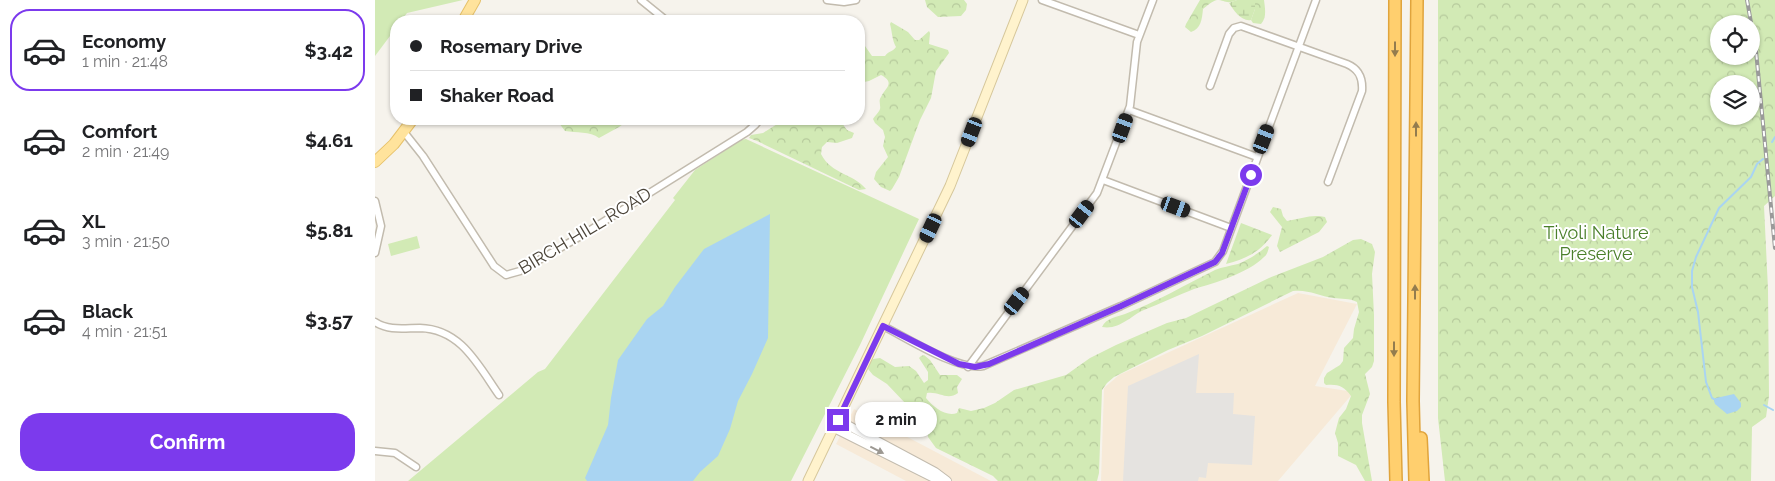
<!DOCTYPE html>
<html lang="en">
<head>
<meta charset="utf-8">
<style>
  :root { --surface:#fff; --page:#f6f6f6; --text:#202124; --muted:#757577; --line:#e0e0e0; --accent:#7c3aed }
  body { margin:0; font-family:Raleway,sans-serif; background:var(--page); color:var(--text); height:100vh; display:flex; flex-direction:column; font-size:19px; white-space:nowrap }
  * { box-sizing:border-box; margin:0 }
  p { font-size:16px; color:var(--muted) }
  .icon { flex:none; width:28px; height:28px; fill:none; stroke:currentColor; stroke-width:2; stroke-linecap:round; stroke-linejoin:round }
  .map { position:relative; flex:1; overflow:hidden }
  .side { display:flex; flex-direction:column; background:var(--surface); width:375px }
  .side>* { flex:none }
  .guide { position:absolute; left:15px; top:15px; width:475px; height:110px; border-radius:20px; box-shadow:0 1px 4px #0004; display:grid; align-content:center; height:110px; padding:0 20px; background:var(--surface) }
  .fabs { position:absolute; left:1335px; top:15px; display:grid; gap:10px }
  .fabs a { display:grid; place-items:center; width:50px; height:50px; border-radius:50%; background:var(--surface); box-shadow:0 1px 4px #0004; font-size:25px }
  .end { position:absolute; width:22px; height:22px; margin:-11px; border:6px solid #7c3aed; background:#fff; box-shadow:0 0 0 2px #fff }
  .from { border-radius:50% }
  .bubble { position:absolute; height:35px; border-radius:18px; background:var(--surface); box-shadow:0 1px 4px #0004; font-size:16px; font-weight:700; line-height:35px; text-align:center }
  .car { position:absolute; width:15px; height:30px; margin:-15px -8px; border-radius:6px; box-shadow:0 0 4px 1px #0007; background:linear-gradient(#222 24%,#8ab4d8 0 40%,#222 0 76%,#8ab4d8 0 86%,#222 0) }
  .guide b { display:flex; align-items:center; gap:18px; height:48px; font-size:19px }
  .guide b+b { border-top:1px solid var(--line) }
  .guide i { width:12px; height:12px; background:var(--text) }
  ul { padding:9px 0 0; list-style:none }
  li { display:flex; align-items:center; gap:15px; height:82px; margin:0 10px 8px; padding:0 10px; border:2px solid transparent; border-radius:20px }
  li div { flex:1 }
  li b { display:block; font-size:19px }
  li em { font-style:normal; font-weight:700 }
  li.selected { border-color:var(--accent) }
  li>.icon { width:45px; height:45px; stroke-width:1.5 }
  .button { display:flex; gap:10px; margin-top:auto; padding:10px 20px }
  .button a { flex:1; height:58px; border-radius:20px; background:var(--accent); color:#fff; font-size:20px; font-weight:700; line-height:58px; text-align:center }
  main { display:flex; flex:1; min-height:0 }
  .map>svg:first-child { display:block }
</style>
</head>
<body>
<main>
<section class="side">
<ul>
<li class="selected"><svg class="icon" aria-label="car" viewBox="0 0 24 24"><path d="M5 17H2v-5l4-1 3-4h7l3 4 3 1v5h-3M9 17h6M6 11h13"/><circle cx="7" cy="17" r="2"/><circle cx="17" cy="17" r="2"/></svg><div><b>Economy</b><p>1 min · 21:48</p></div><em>$3.42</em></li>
<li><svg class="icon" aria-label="car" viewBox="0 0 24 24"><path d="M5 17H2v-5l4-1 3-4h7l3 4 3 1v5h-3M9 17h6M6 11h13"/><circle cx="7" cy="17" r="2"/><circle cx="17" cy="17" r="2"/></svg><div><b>Comfort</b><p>2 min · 21:49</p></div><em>$4.61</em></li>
<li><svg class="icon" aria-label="car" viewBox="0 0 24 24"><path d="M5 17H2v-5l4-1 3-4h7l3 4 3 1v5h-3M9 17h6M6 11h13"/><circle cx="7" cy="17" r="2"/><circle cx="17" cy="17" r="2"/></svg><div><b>XL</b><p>3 min · 21:50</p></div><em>$5.81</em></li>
<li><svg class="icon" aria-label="car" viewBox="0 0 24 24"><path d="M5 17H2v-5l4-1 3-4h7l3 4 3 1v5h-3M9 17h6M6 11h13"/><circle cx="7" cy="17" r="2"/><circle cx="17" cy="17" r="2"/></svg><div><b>Black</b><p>4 min · 21:51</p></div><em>$3.57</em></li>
</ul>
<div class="button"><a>Confirm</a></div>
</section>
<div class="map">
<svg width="1400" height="481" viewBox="0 0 1400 481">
  <defs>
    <pattern id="forest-crowns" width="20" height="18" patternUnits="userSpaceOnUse" patternTransform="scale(1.25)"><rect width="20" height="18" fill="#d2eab5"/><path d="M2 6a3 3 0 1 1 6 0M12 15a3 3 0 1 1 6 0" fill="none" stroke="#b6ca9c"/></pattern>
    <pattern id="wetland-marsh" width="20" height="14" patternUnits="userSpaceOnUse" patternTransform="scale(1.25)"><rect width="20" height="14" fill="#d2eab5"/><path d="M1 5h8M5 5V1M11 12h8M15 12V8" fill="none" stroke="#b6ca9c"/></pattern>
  </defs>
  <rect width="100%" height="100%" fill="#f6f3ec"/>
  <!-- commercial -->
  <path fill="#f7ead8" d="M923,293L982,304L940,386L979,392L903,481H726L729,388L744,375Z
    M479,409L616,481H531L461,444Z"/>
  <!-- green -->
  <path fill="#d2eab5" d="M0,0H88L32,13L26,21H21V28L0,56Z
    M371,139L544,219L485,345L416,481H33L163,372L170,369L300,200L298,198L320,170L366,140Z
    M42,236L45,248L16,256L13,244Z"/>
  <!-- forest -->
  <path fill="url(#forest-crowns)" fill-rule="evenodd" d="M550,0H589L592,4L591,10L586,16L563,17L552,7Z
    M825,0H862C851,5 850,0 842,0C837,1 832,6 828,9C827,19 826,29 816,32L810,27L811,24Z
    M880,0H889C890,8 892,18 886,24L878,23L876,20L880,9Z
    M1063,0H1400V196L1389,206L1393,289L1394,396L1391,417L1377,427L1376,481H1070L1063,418ZM1344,24H1376V56H1344ZM1344,84H1376V116H1344Z
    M516,22L533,32L540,40H544L554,31L555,33L554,44L573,50L574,53L561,71L556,98L545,120L524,177L517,189L515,191L506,187L499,179L501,172L513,157L508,146L510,137L508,130L500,123L498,119C500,116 504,112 505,109C506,105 503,101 506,97C510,88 521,83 506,75L494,81L484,83V46H490L497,56H510C513,51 518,52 521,47C517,40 517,31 515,24Z
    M181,119H255L244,127L224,138C215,131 201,133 190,131Z
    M422,119H464L472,130L479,133L477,138L462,143L452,142L447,147L446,154C457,175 478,173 491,189L484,190L382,141L374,138L376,135L388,133L407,121Z
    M898,207L906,209L908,216L912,221C925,219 937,214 950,217L952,222L944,232L905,252L902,246L907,227L895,212Z
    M866,223L897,235C885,252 871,259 851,264Z
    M986,239L997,244L1000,252L997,274L999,315V361L997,367L990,374L995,394L987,415V423L997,481H990L981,465L963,456V443L960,433L964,418L971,409L976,396C969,386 963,384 951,385L949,383V378L952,373L965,365L968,361L969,348L978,338L979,329L984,312L982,302C974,298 967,299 958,298C945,296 932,289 918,291L827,336L793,350L739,377L732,383L727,390L724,473L722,481H623L618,476L561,448L553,437L552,416L531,404L512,384L498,375L493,369L495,363L498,359L505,358L520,367L534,366L541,371L549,383L553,380V372L544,358L546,356L549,355L555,360L565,375H582L587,379L582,387L583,393C572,401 564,391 552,393L551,398C558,407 571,417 582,413L584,408L596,411L609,408L620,403L639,390L691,375L715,358L741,345L792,323L811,318L894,278L948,257L978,240Z
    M892,246L894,247C893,251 892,255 889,257C873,273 840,283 819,289C803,295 785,304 769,310C755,316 745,330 727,327C731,318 742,317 750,314C781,302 810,285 840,270C847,267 855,266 863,264C873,260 884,253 892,246Z"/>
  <!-- wetland -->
  <path fill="url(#wetland-marsh)" d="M862,0H880V9L876,20C867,22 859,11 854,3Z"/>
  <!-- parking -->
  <path fill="#e5e3e0" d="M824,354L821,393H859L858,414L880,416L877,465L833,463L831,478L824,477L823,481H748L753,386Z"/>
  <!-- water -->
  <path fill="#a9d4f2" d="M395,214L393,338L377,374L363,401L355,429L343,456L325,472L318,481H212L210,478L233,425L236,398L243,360L272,319L288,306L300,287L329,249Z
    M1359,394L1366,403V407L1362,411L1352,414L1340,404L1339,401L1341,398Z"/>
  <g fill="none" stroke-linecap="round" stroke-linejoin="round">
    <!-- stream -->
    <path stroke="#a9d4f2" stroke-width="2" d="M1397,142L1400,137
      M1341,400L1337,398L1331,382L1323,312L1317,287V271L1321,257L1344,208L1376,177L1382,164L1388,159
      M1389,405L1398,410"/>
    <defs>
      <path id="minor" d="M266,0L292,21
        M452,0L469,2L481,0
        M667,0L764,35
        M835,86L854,34L859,28L866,26L972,64C984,69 988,78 987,91L953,182
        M754,110L882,157
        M29,132L48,156L119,266L131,275L145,271L204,237L372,132L380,125L385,119
        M728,180L856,228
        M0,201L6,226L0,253
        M0,322C14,331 29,328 45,328C86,329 103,365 124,395
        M508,326C532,338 583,371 608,366L746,306L840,262L848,251L941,0
        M593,367L722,193L755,106L762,42L778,0
        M0,451L20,453L41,467"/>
      <path id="tertiary" d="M463,420L560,472L572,481
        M459,428L565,481"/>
      <path id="secondary" d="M433,481L575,186L648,0"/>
      <path id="primary" d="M88,21L100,0
        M0,162L19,144L38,119"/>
      <path id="motorway" d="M1020,0L1019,402L1021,481
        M1046,438L1048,481
        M1040,481L1038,401L1042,0"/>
    </defs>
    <!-- minor casing -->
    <use href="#minor" stroke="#c2bbae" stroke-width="9"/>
    <!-- tertiary casing -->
    <use href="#tertiary" stroke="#c2bbae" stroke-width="10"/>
    <!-- secondary casing -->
    <use href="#secondary" stroke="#d6c79b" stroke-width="11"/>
    <!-- primary casing -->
    <use href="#primary" stroke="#e6c16a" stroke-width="12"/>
    <!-- motorway casing -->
    <use href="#motorway" stroke="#e0a43c" stroke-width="14"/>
    <!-- minor -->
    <use href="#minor" stroke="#fff" stroke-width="6"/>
    <!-- tertiary -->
    <use href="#tertiary" stroke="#fff" stroke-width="8"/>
    <!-- secondary -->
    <use href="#secondary" stroke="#fff3cd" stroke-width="9"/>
    <!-- primary -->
    <use href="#primary" stroke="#ffe39c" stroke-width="10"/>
    <!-- motorway -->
    <use href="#motorway" stroke="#ffcf6e" stroke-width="11"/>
    <defs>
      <path id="rail" d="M1372,0L1381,51L1400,248"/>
    </defs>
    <!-- rail casing -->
    <use href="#rail" stroke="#9a9a9a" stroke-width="4"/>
    <!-- rail -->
    <use href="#rail" stroke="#fff" stroke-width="2" stroke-dasharray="5.5" stroke-linecap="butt"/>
  </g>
  <!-- one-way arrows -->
  <defs><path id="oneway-solid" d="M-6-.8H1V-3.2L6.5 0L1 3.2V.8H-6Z" transform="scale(1.25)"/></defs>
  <g fill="#937c4e">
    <use href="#oneway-solid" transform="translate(1020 49) rotate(90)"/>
    <use href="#oneway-solid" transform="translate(1041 129) rotate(-90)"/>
    <use href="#oneway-solid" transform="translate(1040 292) rotate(-90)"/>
    <use href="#oneway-solid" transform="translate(1019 349) rotate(90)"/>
  </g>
  <use fill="#9c9892" href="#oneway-solid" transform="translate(502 450) rotate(27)"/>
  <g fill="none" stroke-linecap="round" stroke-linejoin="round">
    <!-- route -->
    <path stroke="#7c3aed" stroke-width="6" d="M463,420L508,326L584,364L600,367L614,364L746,306L840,262L847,253L876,175"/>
  </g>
  <g text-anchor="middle" stroke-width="4" stroke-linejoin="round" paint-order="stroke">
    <!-- street labels -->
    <g font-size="18" fill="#4b4439" stroke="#fff">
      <text transform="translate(210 231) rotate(-31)" y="6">BIRCH HILL ROAD</text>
    </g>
    <!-- park labels -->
    <g font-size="18" fill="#4a7f2a" stroke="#fff">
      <text x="1221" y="239">Tivoli Nature<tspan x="1221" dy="21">Preserve</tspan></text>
    </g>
  </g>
</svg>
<div class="fabs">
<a><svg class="icon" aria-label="locate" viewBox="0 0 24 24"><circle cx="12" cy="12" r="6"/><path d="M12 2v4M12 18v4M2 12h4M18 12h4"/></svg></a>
<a><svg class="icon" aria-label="layers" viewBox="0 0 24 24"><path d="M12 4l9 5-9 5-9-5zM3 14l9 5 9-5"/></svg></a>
</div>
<i class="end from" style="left:876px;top:175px"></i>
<i class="end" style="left:463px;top:420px"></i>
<div class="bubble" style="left:480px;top:402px;width:82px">2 min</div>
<i class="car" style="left:748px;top:128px;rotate:20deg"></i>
<i class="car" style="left:597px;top:132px;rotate:201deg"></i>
<i class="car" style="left:889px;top:139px;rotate:21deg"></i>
<i class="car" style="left:801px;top:207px;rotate:110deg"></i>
<i class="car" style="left:707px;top:214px;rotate:37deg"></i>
<i class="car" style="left:556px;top:228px;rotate:205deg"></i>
<i class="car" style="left:642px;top:301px;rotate:37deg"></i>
<div class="guide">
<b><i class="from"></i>Rosemary Drive</b>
<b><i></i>Shaker Road</b>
</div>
</div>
</main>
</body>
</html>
